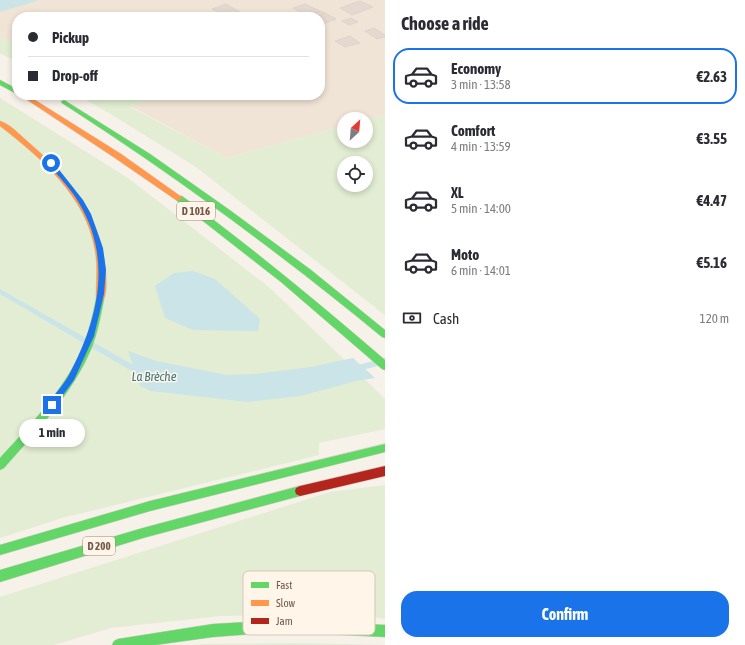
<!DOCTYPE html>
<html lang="en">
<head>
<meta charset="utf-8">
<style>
  :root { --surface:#fff; --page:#f7f7f7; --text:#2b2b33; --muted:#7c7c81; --line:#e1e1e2; --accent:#1a73e8 }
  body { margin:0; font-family:"Asap Condensed",sans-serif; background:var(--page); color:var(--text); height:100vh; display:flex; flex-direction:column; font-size:15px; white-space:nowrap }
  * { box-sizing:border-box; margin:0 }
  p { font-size:13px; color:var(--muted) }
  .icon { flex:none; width:22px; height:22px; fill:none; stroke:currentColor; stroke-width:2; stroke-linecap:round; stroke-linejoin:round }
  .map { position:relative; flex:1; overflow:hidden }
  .panel { display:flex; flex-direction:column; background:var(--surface); width:360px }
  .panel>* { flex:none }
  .guide { position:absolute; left:12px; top:12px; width:313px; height:88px; border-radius:16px; box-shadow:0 2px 6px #0003; display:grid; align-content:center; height:88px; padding:0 16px; background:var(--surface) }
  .needle { width:26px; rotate:26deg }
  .buttons { position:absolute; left:337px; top:112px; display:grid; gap:8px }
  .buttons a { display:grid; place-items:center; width:36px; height:36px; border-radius:50%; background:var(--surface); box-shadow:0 2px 6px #0003; font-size:20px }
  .end { position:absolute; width:18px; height:18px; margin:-9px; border:5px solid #1a73e8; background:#fff; box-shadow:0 0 0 2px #fff }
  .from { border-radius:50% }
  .bubble { position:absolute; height:28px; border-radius:14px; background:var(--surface); box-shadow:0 2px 6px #0003; font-size:13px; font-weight:700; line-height:28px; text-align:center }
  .guide b { display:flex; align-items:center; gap:14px; height:38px; font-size:15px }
  .guide b+b { border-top:1px solid var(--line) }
  .guide i { width:10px; height:10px; background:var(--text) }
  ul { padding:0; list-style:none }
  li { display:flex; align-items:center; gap:12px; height:56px; margin:0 8px 6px; padding:0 8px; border:2px solid transparent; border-radius:16px }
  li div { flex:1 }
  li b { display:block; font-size:15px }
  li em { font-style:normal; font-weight:700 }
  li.active { border-color:var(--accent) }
  li>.icon { width:36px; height:36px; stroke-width:1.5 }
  h2 { padding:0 16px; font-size:18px; line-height:48px }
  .pay { display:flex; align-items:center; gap:10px; height:44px; padding:0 16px; font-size:15px }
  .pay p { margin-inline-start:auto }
  .button { display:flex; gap:8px; margin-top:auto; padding:8px 16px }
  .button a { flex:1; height:46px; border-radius:16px; background:var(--accent); color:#fff; font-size:16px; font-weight:700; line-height:46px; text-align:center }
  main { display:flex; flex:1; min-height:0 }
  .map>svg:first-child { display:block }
</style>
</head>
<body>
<main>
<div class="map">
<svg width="385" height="645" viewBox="0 0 385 645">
  <rect width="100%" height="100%" fill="#f6f1e9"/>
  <!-- residential -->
  <path fill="#f0e4d6" d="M0,0H385V115L366,120V119H344V126L227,158L130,106L163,95H320V17H17V44L0,38Z"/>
  <!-- green -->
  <path fill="#e2edd3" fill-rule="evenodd" d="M0,38L17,44V62L0,53Z
    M77,95H163L130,107L227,158L344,126V141H366V120L385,115V315L196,167L109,113ZM344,163H366V185H344Z
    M0,98L128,178L270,288L385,399V429L319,443V455L62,518L0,538Z
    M385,485V619L359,614L220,616L111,628L54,645H0V597L330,492Z
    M295,643L385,645H193L205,644Z"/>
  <!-- water -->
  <path fill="#cae4e7" d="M0,0H39L0,12Z
    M193,271L215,279L260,319L258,331L193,330L165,318L155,286L174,273Z
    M128,351L156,361L227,375L255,374L311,367L353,358L375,378L356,381L300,396L248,402L151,391L140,386Z"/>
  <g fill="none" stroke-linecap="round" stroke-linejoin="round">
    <!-- stream -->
    <path fill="#cae4e7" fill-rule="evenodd" d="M0,289L135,366L144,368L145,370L144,372L141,373L130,370L0,294Z
      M385,358V364L354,372L351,371L350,369L351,367L354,366Z"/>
  </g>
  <!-- building -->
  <path fill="#e3d9d0" stroke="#dfd4cb" d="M360,1L373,7L352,15L340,8Z
    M226,4L245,15L238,17H227L212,9Z
    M305,4L320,11L308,16L293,8Z
    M321,11L325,13L315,17L309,16Z
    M325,13L336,19L323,24L320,22V17H315Z
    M351,18L358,22L349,25L342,21Z
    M374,28L385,35V37L377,39L365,31Z
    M350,36L360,43L345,47L335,41Z"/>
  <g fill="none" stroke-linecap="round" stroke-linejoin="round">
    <defs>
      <path id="fast" d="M0,80L17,89V94L0,85Z
        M64,100L150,154L231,211L311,270L385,330V338L382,337C280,253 174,175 62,103L61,102Z
        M176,196H182C252,248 319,303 385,360V370L382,369L281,282L176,200Z
        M100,296L104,299C101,315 98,331 92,347C73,393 37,431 4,468L0,470V458C31,424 65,389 83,347C89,331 93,315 96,299Z
        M385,444V452L150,511L0,555V545L150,501Z
        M300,486L304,488L305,491L304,494L300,496L143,538L0,582V570L143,528Z
        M306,621L385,625V637L325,634L266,633L213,637L155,645H112L114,641L118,639L213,624L266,621Z"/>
      <path id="slow" d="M20,95H27L121,154L183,198L179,200H176L115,158Z
        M0,121C10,124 19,134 27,141C66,174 99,212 105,265C106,275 108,292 103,301H97L96,299C96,282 98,267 95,250C86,196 41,158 0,126Z"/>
      <path id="jam" d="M385,466V476L300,496L296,494L295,491L296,488L300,486Z"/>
    </defs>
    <!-- fast casing -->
    <use href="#fast" stroke="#d5ccc5" stroke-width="1"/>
    <!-- slow casing -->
    <use href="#slow" stroke="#d5ccc5" stroke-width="1"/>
    <!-- jam casing -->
    <use href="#jam" stroke="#d5ccc5" stroke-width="1"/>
    <!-- fast -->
    <use href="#fast" fill="#63d668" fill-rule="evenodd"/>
    <!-- slow -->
    <use href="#slow" fill="#ff974d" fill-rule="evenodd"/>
    <!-- jam -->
    <use href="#jam" fill="#b3261e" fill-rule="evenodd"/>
  </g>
  <!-- route -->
  <path fill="#1a73e8" d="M49,162H53L83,200L91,214L103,248L106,270L104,294L94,336L74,380L54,407L52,408L48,405C54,394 63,386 69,375C98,320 113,260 79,203C71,189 59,177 49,165Z"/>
  <g text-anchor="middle" stroke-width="3" stroke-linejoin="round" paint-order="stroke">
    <!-- shield labels -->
    <g fill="#fff6e9" stroke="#9e8779" stroke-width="1">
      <rect x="177" y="202" width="38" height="18" rx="3"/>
      <rect x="83" y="537" width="32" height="18" rx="3"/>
    </g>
    <g font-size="11" font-weight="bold" fill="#745849">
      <text x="196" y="215">D 1016</text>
      <text x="99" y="550">D 200</text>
    </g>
    <!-- water labels -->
    <g font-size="13" font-style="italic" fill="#3f7681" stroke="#fff6e9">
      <text x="154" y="381">La Brèche</text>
    </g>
  </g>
  <!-- legend -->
  <rect x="243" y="571" width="132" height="64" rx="6" fill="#fff6e9" stroke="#d5c7b9" stroke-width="1"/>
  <rect x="251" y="582" width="18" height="6" fill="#63d668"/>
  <rect x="251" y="600" width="18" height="6" fill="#ff974d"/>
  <rect x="251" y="618" width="18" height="6" fill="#b3261e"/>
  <g font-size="11" fill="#745849">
    <text x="276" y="589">Fast</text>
    <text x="276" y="607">Slow</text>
    <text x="276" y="625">Jam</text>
  </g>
</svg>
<div class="buttons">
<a><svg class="needle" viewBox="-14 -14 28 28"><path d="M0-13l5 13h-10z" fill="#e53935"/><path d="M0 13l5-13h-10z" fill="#7c7c81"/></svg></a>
<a><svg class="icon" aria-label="locate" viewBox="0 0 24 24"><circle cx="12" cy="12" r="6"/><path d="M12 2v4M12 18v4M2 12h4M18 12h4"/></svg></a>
</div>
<i class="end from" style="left:51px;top:163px"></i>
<i class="end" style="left:52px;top:405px"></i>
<div class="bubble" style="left:19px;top:419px;width:66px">1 min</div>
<div class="guide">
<b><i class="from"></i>Pickup</b>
<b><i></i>Drop-off</b>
</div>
</div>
<section class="panel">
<h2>Choose a ride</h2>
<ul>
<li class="active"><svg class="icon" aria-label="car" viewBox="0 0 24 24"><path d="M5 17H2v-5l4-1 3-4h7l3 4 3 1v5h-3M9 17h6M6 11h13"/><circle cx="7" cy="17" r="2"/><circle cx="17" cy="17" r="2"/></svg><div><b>Economy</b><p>3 min · 13:58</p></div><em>€2.63</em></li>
<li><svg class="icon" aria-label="car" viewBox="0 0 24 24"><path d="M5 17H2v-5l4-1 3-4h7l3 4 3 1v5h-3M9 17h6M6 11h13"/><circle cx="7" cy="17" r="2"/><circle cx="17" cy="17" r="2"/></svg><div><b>Comfort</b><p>4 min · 13:59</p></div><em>€3.55</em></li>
<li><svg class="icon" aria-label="car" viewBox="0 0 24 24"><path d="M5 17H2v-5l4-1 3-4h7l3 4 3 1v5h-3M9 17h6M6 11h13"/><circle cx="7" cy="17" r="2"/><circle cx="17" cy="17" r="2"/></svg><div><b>XL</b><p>5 min · 14:00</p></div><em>€4.47</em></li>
<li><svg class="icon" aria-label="car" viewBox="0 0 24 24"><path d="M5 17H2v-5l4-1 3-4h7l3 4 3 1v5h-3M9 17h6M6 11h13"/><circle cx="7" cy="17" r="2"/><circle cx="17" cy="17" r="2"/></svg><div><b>Moto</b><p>6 min · 14:01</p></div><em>€5.16</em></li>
</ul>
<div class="pay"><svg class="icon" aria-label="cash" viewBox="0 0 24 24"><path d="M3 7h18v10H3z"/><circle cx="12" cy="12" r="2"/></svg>Cash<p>120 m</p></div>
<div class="button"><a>Confirm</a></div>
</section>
</main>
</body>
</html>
